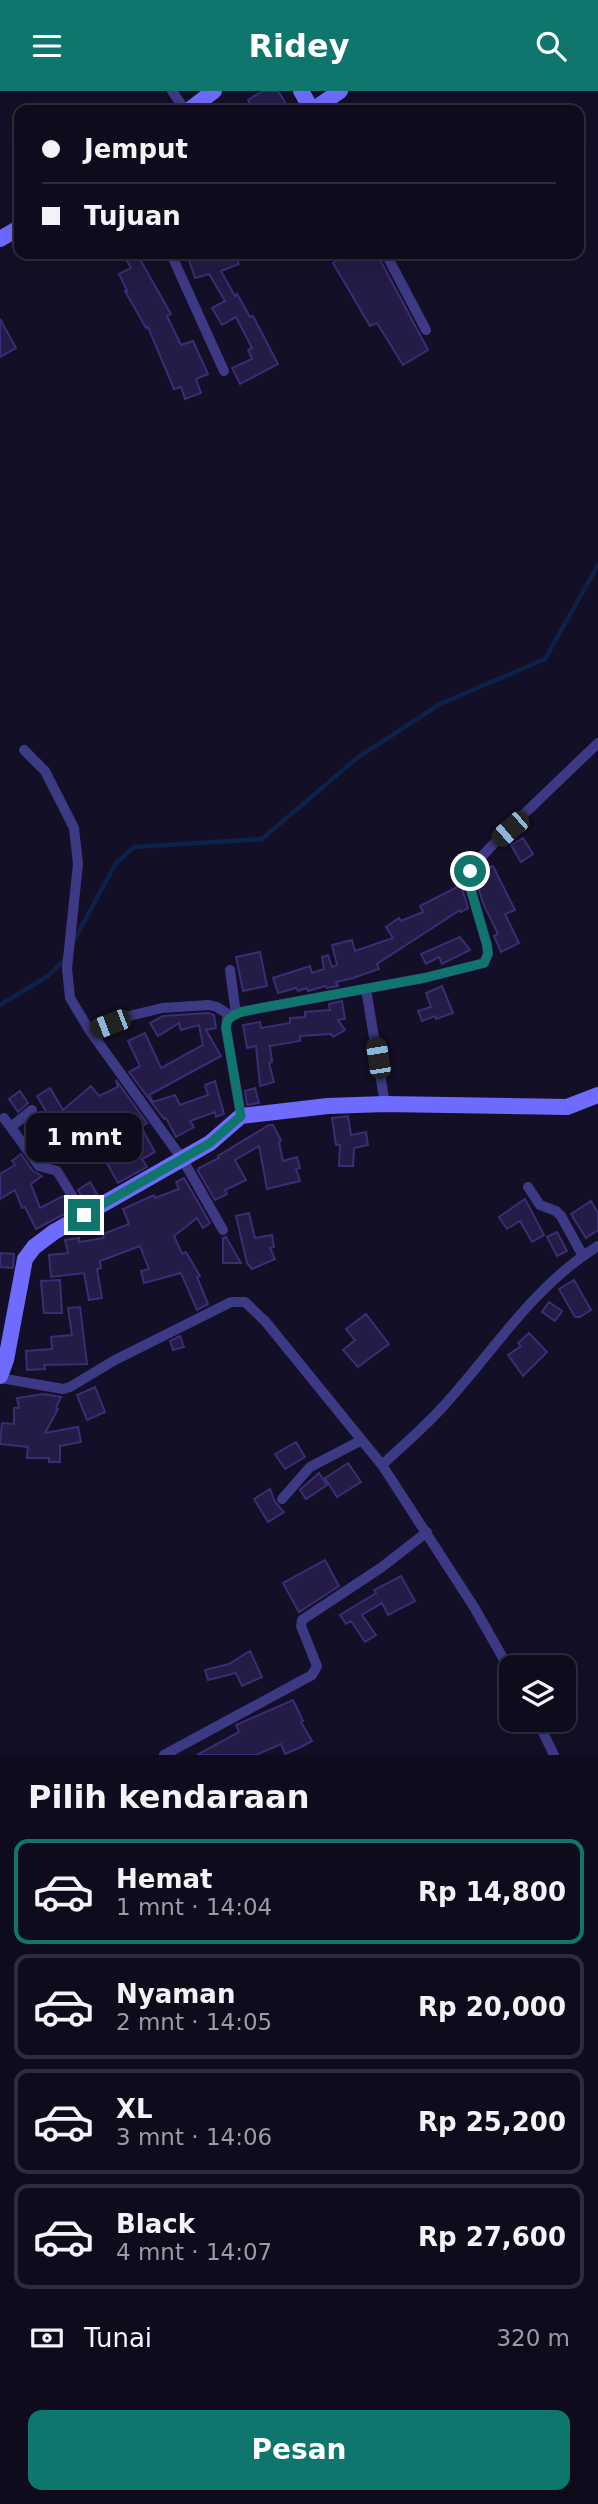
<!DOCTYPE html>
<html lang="id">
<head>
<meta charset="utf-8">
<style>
  :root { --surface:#0e0b1c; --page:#1c1929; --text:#f1f3f6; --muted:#9b9ba3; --line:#2e2b3b; --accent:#0f766e }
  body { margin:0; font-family:"DejaVu Sans",sans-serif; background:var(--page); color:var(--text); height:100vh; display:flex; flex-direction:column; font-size:26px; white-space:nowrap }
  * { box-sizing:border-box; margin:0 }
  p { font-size:23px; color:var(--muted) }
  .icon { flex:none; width:38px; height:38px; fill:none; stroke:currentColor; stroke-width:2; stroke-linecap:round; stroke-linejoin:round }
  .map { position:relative; height:1664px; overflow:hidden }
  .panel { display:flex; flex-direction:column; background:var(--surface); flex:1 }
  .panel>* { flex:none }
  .guide { position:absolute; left:14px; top:14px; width:570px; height:154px; border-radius:14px; box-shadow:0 7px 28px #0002,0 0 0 2px var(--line); display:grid; align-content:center; height:154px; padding:0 28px; background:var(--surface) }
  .fabs { position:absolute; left:499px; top:1564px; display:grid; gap:14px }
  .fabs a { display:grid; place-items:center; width:77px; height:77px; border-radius:14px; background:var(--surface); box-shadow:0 7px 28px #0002,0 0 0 2px var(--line); font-size:35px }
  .end { position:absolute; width:32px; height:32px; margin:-16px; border:9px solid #0f766e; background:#fff; box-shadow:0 0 0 4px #fff }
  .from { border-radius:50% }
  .bubble { position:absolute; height:49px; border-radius:14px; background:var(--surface); box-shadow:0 7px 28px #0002,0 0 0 2px var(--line); font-size:23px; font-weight:700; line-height:49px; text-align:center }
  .car { position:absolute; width:21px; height:42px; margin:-21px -10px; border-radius:9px; box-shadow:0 0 5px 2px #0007; background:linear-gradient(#222 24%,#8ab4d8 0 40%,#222 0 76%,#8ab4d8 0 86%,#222 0) }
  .guide b { display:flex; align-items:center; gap:24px; height:66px; font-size:26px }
  .guide b+b { border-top:2px solid var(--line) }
  .guide i { width:18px; height:18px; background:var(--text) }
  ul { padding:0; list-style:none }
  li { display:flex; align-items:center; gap:21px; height:105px; margin:0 14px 10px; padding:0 14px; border:4px solid var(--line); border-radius:14px }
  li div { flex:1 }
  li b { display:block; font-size:26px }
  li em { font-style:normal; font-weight:700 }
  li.current { border-color:var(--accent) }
  li>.icon { width:63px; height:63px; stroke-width:1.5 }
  h2 { padding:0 28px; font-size:32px; line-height:84px }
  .pay { display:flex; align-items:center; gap:18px; height:77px; padding:0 28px; font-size:26px }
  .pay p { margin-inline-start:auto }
  .primary-button { display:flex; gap:14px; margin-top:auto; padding:14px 28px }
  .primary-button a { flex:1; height:80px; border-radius:14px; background:var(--accent); color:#fff; font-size:28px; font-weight:700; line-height:80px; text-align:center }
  header { display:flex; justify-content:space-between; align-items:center; height:91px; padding:0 28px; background:var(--accent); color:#fff; font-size:32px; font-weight:700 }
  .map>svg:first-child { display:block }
</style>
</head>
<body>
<header><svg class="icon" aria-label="menu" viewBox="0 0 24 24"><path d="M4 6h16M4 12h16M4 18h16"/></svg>Ridey<svg class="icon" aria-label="search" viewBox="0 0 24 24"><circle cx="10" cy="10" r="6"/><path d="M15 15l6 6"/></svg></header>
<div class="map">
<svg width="598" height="1664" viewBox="0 0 598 1664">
  <rect width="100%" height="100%" fill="#130f26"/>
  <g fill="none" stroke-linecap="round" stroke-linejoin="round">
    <!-- stream -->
    <path stroke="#0c2248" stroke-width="4.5" d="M73,851L116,772L134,756L262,748L357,667L440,613L545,568L598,474
      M0,914L48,885L65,868"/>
  </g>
  <!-- building -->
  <path fill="#241b47" stroke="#3b2d73" stroke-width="2" d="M263,0H278L290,19H254L248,9Z
    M123,163H137L171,223L167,225L181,254L193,250L208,283L196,288L201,302L185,308L181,296L174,298L148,236L146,237L125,200H127L119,183L131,177Z
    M187,163H234L239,173L221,180L235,205L237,203L250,226L253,225L278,273L240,293L232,277L252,268L248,259L252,257L236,226L222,234L212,217L225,210L209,183L195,187Z
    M348,163H377L428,259L403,274L377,232L370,235L333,172Z
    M0,228L16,257L0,266Z
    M523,747L533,763L521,771L511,754Z
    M493,775L515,819L505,823L519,852L501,861L494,845L498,843L483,812L476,789L478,782Z
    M461,794L468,817L461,821L460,819L377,873L379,878L353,887L336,891L338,895L327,897L326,895L308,900L307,897L298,900L296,897L278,902L273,887L310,875L312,882L324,878L322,866L328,864L332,876L337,874L332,854L352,849L355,860L393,847L386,836L399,827L401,830L423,821L420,815Z
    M460,846L470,859L442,873L439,866L426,873L421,863Z
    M260,861L267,895L243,900L236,866Z
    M442,895L453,922L436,928L435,925L422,930L418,920L431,916L426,902Z
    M342,910L345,928L338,929L345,939L333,946L331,943L300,945V950L270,955L272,971L269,972L274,991L260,995L256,955L247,957L243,934L260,931L261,937L290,932V927L305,926V921L330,919L329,913Z
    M208,922L214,924L216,937L206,939L221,965L149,1004L153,1011L175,1004L180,1014L208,1004L205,994L215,990L224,1023L216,1026L215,1021L190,1030L194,1036L176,1046L166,1027L164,1028L161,1024L129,981L140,975L128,950L145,942L161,977L203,954L199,934L181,939L179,932L158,945L150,932L163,925Z
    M116,989L147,1032L141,1036L155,1061L142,1068L147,1076L118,1092L95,1051L77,1062L75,1060L57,1072L44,1068L33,1053L35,1052L29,1044L51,1029L37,1005L50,997L63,1019L91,995L99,1005L118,996Z
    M255,997L259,1012L247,1014L245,1000Z
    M20,1000L28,1012L18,1021L9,1008Z
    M348,1025L351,1044L366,1041L368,1054L354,1057L353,1075H339L340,1054H336L332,1027Z
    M269,1034H273L281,1049L279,1051L283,1070L297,1066L300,1077L296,1078L300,1090L267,1098L259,1055L235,1069L246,1089L225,1099L227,1103L215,1109L198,1080L199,1077L219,1067L218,1065Z
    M21,1063L33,1080L42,1085L31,1093L40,1117L63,1105L72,1119L36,1138L25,1116L22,1117L15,1099L0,1108V1083L15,1074L12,1070Z
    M184,1087L210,1132L203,1137L197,1127L174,1145L182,1163L186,1161L200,1185L197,1186L208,1213L197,1219L181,1182L144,1192L141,1180L149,1178L140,1155L100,1170L101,1177L97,1178L102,1207L89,1209L84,1182L51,1186L49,1164L68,1162L65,1149L79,1147V1151L104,1147L103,1143L129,1133L123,1118L154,1104L155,1107L179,1098L176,1091Z
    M90,1091L97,1103L85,1110L78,1099Z
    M525,1108L544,1144L532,1151L520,1130L507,1138L499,1126Z
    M591,1110L598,1122V1139L586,1147L571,1123Z
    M249,1122L255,1147L272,1144L274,1156L270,1157L275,1168L252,1178L247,1172L236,1125Z
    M557,1141L567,1160L557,1165L547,1146Z
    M226,1146L241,1172H223V1147Z
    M0,1162L14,1163L13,1177L0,1176Z
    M60,1189L62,1222H44L41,1190Z
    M574,1189L591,1219L580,1226H575L559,1198Z
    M549,1211L562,1220L555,1230L542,1221Z
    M80,1216L87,1273L44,1274L45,1278L27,1279L26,1260L52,1258L51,1246L72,1244L68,1217Z
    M366,1223L389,1253L358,1276L343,1259L355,1249L346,1238Z
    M529,1242L547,1261L523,1285L508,1264L521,1255L518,1252Z
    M180,1245L184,1256L173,1259L170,1250Z
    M95,1296L105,1321L87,1329L77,1304Z
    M43,1303L61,1306L56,1317L58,1318L45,1342L78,1336L81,1351L60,1355V1371H49V1367H27L28,1356L0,1353L2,1332L14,1333V1317H19L17,1307Z
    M296,1351L305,1366L285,1378L275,1363Z
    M348,1372L361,1391L337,1406L325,1387Z
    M319,1382L327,1394L306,1408L300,1399Z
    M270,1398L275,1411L284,1421L268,1431L254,1408Z
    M325,1469L339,1495L299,1521L283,1492Z
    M401,1485L415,1510L388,1524L382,1512L362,1524L376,1544L365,1551L351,1530L346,1533L340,1524L376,1502L374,1499Z
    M250,1560L262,1586L242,1595L236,1582L208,1589L205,1579L229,1573Z
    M293,1609L303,1630L301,1631L312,1650L301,1656L285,1663L281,1653L256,1664H197L239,1641L236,1634Z"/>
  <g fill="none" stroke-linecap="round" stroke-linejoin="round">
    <!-- street -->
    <path stroke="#3d3a85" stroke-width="10" d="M172,0L185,19
      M171,163L224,280
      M386,163L426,239
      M24,659L45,680L74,737L78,773L67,877L70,907L90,940L183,1069L223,1139
      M230,879L236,923
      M366,898L385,1013
      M90,940L129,925L162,917L209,914L217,916L231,925
      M241,1025L226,937L227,928L240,921L424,887L484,872L488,863L487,854L468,789L472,776L498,748L598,652
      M4,1027L39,1075L57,1080L84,1124
      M11,1036L32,1019
      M528,1096L540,1114L556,1120L561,1125L583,1165
      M0,1287L63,1298L70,1296L115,1269L231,1211H245L265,1230L382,1374L474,1516L511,1581
      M382,1374C400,1357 420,1340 437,1322C491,1265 530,1197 598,1155
      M282,1408L310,1376L362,1349
      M537,1629L554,1664
      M164,1664L312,1584L317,1575L301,1535L302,1529L382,1476L427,1441"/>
    <!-- secondary -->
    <path stroke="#6f6bff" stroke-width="16" d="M301,0L312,19
      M189,19L214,0
      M313,19L340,0
      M0,148L19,137
      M0,1285L6,1269L25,1168L34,1156L54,1141L210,1052L241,1025L328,1015L385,1013L567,1016L598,1004"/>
  </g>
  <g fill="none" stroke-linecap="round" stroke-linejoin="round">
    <!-- route -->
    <path stroke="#0f766e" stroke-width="9" d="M84,1124L210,1052L241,1025L226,937C226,922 243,921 255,918L424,887L484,872L488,863L487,854L468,789L470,780"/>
  </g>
</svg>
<div class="fabs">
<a><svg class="icon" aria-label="layers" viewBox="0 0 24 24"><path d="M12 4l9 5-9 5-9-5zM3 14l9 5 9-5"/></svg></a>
</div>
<i class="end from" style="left:470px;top:780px"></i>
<i class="end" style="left:84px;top:1124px"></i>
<div class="bubble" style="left:26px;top:1022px;width:116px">1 mnt</div>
<i class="car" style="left:510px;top:738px;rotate:229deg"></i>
<i class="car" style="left:110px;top:933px;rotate:249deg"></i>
<i class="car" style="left:378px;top:967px;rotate:351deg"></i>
<div class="guide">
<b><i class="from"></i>Jemput</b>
<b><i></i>Tujuan</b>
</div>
</div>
<section class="panel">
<h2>Pilih kendaraan</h2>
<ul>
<li class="current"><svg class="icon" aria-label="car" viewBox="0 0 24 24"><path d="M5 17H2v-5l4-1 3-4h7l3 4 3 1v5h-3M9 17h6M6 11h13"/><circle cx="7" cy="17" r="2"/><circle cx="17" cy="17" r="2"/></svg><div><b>Hemat</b><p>1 mnt · 14:04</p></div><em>Rp 14,800</em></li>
<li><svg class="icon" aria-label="car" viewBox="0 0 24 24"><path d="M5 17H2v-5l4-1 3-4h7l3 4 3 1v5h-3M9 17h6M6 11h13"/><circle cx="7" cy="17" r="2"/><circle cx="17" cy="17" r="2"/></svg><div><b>Nyaman</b><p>2 mnt · 14:05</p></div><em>Rp 20,000</em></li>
<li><svg class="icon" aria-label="car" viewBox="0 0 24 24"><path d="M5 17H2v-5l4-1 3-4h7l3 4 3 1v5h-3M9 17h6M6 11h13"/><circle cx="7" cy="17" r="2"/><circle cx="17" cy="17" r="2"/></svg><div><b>XL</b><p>3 mnt · 14:06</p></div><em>Rp 25,200</em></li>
<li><svg class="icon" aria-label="car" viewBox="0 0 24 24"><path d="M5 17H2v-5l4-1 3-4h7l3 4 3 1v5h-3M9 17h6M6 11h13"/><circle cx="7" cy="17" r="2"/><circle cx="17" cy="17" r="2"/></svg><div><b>Black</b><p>4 mnt · 14:07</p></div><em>Rp 27,600</em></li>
</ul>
<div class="pay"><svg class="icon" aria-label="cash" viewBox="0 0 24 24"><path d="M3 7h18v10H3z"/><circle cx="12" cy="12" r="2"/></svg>Tunai<p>320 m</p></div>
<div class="primary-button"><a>Pesan</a></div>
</section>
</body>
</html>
